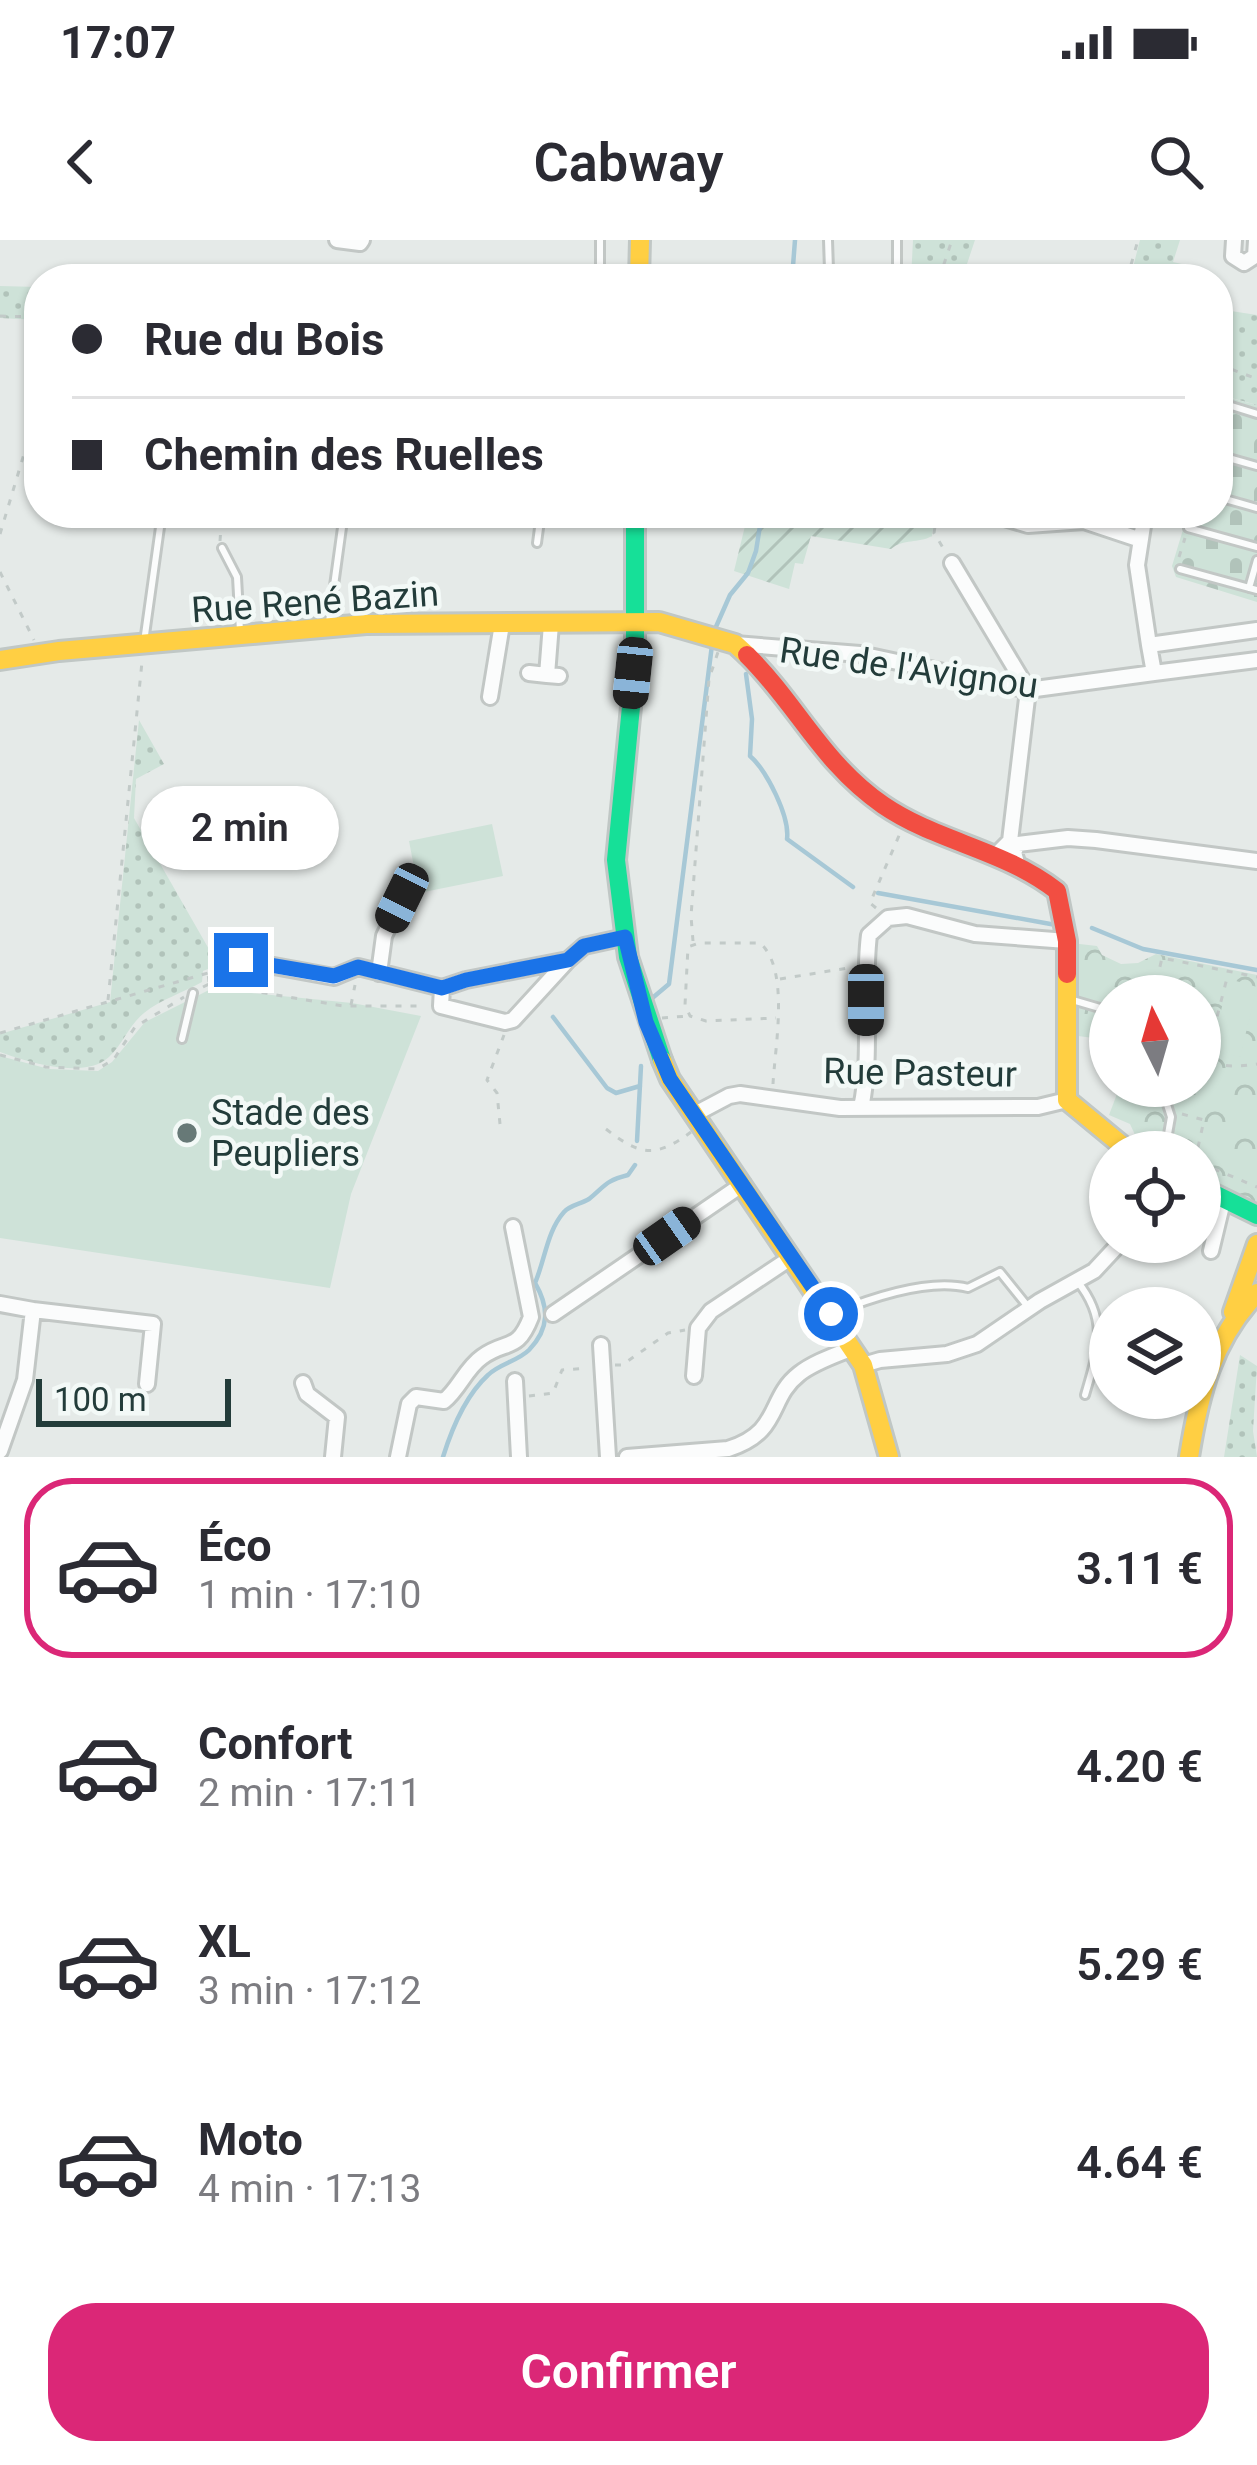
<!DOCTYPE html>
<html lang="fr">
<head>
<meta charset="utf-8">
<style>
  :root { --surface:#fff; --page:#f7f7f7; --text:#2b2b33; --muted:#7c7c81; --line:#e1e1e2; --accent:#db2777 }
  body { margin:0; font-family:Roboto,sans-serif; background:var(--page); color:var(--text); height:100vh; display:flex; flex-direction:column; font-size:45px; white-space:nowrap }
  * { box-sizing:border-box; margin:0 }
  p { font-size:39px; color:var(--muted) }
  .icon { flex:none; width:66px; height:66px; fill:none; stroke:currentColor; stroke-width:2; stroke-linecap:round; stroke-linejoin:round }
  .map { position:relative; height:1217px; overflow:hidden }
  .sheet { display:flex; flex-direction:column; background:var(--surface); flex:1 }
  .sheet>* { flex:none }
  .guide { position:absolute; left:24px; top:24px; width:1209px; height:264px; border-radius:48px; box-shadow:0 3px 9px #0004; display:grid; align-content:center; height:264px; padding:0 48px; background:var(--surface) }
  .needle { width:78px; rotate:355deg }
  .controls { position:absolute; left:1089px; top:735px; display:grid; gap:24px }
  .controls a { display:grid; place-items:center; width:132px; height:132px; border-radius:50%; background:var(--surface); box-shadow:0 3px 9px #0004; font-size:60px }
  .scale { position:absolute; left:36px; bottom:30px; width:195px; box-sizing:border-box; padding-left:12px; border:6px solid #233c3a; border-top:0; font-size:33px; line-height:42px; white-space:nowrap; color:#233c3a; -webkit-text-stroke:9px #f3f9f7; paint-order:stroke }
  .end { position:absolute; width:54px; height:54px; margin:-27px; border:15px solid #1a73e8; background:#fff; box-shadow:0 0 0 6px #fff }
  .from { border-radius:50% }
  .bubble { position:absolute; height:84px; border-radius:42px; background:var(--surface); box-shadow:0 3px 9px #0004; font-size:39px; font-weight:600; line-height:84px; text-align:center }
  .car { position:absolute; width:36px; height:72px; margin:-36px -18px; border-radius:15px; box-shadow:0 0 9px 3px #0007; background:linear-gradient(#222 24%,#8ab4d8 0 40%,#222 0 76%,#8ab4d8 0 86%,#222 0) }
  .guide b { display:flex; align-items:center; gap:42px; height:114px; font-size:45px }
  .guide b+b { border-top:3px solid var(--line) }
  .guide i { width:30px; height:30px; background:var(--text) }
  ul { padding:21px 0 0; list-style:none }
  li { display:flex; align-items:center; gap:36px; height:180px; margin:0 24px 18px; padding:0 24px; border:6px solid transparent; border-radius:48px }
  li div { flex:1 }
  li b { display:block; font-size:45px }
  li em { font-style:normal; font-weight:600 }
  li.selected { border-color:var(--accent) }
  li>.icon { width:108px; height:108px; stroke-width:1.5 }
  .cta { display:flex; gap:24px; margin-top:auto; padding:24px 48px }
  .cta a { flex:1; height:138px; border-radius:48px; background:var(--accent); color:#fff; font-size:48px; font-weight:600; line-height:138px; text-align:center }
  .status { display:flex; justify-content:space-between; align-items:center; height:84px; padding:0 60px; background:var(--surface); direction:ltr }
  .status svg { height:33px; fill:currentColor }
  header { display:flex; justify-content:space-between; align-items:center; height:156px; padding:0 48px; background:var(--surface); font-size:54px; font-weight:600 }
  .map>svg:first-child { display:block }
</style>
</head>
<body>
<div class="status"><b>17:07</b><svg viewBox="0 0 49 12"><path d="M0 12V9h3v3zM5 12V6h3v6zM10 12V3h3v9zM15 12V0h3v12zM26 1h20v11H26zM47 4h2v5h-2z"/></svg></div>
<header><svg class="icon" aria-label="back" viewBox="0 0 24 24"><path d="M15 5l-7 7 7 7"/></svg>Cabway<svg class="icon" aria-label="search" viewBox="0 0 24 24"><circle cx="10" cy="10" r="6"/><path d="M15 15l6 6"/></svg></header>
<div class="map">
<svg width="1257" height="1217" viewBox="0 0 1257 1217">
  <defs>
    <pattern id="grass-dots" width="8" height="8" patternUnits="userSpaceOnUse" patternTransform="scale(3)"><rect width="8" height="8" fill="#cee2d8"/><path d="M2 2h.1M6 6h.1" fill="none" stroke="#b1c3ba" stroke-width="1.8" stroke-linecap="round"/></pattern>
    <pattern id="cemetery-stones" width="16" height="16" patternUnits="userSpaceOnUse" patternTransform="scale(3)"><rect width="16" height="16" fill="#cee2d8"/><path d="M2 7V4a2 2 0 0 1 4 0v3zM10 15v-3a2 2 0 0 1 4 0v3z" fill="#b1c3ba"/></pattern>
    <pattern id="park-crowns" width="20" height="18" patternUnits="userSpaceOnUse" patternTransform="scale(3)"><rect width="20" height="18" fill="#cee2d8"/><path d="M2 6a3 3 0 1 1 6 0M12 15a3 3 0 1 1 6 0" fill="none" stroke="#b1c3ba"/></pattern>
    <pattern id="garden-furrows" width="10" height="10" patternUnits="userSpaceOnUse" patternTransform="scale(3)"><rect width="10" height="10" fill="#cee2d8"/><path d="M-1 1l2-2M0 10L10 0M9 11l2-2" fill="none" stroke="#b1c3ba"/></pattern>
  </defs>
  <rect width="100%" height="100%" fill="#e5eae8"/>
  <!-- grass -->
  <path fill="url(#grass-dots)" d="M913,0H975L962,39H911Z
    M1140,0H1180L1173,22L1195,27L1193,39H1130Z
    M0,46L39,47V80L0,78Z
    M1218,69L1257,75V165L1224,156L1228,143L1218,140Z
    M139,480L164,524L136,539L134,578L218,725L203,731L202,742C184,752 160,760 144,773C129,785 123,804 109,817C84,840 28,822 0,812V794L110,762Z
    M1240,1115L1257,1126L1253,1191L1257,1217H1224Z"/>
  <!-- cemetery -->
  <path fill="url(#cemetery-stones)" d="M1222,156L1257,165V362L1176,337L1172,326L1188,273H1218V170Z"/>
  <!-- park -->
  <path fill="url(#park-crowns)" d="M1071,703L1097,706L1102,715L1121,724L1138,723L1156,714L1257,735V964L1200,938V912H1143L1130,884L1109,875L1120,846H1200V756H1110V800L1070,795Z"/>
  <!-- garden -->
  <path fill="url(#garden-furrows)" d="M676,273H935L932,296C918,304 904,298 891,309L811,296L803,324L795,323L789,349L734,331L745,286Z"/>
  <!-- pitch -->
  <path fill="#cee2d8" d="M492,584L503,636L419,653L409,601Z
    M1229,739L1257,747L1240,817L1211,810Z
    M211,749L352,763L421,776L351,954L330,1048L0,998V816L49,829L98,831L112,822L145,782Z"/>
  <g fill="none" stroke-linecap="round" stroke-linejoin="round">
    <!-- stream -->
    <path stroke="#a7c8d6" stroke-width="4.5" d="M792,39L795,0
      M715,389L730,355L748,333L756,311L762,273
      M746,434L752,479L750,516C767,531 790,577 787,599L853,647
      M878,653L1056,685
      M1092,688L1143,709L1257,730
      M650,760L669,744L712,405
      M553,777L607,848L616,853L640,846
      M637,901L641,826
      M443,1217C452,1188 465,1156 488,1135C499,1124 518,1121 529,1110C550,1088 549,1067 535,1043C545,1020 547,991 564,972C570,965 581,964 589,959C606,945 605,941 628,935L635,925"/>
    <defs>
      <path id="lane" d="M600,0V29
        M828,0L829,30L858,34
        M897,0V28
        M1225,164L1257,174
        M1218,215L1257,226
        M1218,257L1257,268
        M1188,288L1257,307
        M537,303L541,273
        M222,308L237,337L240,391
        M1180,329L1257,350
        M1249,348L1257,320
        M329,382L344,273
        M144,402L162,273
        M1069,759L1110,771
        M182,799L193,753
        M1161,846L1171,877L1168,894
        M1077,1041C1109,1080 1098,1110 1085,1155
        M834,1073C871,1058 929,1038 968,1048L1000,1032L1029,1068"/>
      <path id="street" d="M337,0L360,3L362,0
        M1234,0L1233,16L1244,23L1255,16L1256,1
        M988,273L1028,285L1084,281L1138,299
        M1145,273L1137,325L1149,405
        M952,323L1028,450
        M551,384L547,435L559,436
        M1257,390L1149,405L1154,433L1257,420
        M735,404L860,414L1028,450L1154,433
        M529,433L547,435
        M490,457L502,384
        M1000,611L1010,601L1028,450
        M1017,623L1014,612L1018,604L1068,598L1096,600L1257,621
        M241,720L334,737L358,727L442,748
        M568,720L513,780L505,782L441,766L442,748L466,740Z
        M568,720L584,706L625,697
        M379,733L384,696L402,658
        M861,868C873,811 862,752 869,695L888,678L907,676L975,694L1067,701
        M695,874L729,856L740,854L840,868L1038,867L1067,860
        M1211,1011L1224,957
        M0,1064L33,1070L25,1140L0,1211
        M33,1070L153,1084L147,1144
        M553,1074L743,944
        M601,1105L608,1217
        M863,1125L880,1120L947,1114L977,1104L1040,1061L1094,1031L1121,1002
        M694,1136L698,1088L711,1071L792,1017
        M515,1141L519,1217
        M303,1143L307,1154L337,1177L333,1217
        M398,1217L409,1164L416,1157L444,1161C459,1149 466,1128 482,1117C507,1099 517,1113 531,1077L513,987
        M627,1217L728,1209C782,1192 767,1159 799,1134C814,1122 836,1115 853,1108"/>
      <path id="fast" d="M635,273V426L616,620L628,717L662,820
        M1200,947L1257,975"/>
      <path id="slow" d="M639,39L640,0
        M0,420L59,411L366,384L659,382L735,404L747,415
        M1067,734V860L1130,912
        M662,820L670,839L863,1125L889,1217
        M1233,1072L1257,1004
        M1189,1217C1199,1154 1212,1100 1257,1053"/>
      <path id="jam" d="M747,415C797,464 822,523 883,565C937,602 1003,609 1057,651L1067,701V734"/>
    </defs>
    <!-- lane casing -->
    <use href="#lane" stroke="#c2c7c5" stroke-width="12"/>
    <!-- street casing -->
    <use href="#street" stroke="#c2c7c5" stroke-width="20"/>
    <!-- fast casing -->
    <use href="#fast" stroke="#c0c7c5" stroke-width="24"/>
    <!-- slow casing -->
    <use href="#slow" stroke="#c0c7c5" stroke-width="24"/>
    <!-- jam casing -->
    <use href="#jam" stroke="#c0c7c5" stroke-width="24"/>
    <!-- path -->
    <path stroke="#c2cac8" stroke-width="3" stroke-dasharray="6 9" stroke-linecap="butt" d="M939,39L952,0
      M1127,39L1138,0
      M0,76L39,77
      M1218,124L1257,139
      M1218,181L1221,171
      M937,273L934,293L945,311
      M0,294L39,164
      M220,301L222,273
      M1179,317L1185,298
      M0,332L34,400
      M876,668L870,663L901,591
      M693,701L691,676L709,439L718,412
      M780,739L854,727
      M209,742L208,733L227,721
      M203,747L209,744L343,766H425
      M1153,756L1162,718L1257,737
      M108,760L142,422
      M351,765L355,745
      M662,778L688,776
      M0,793L208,733
      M1200,812C1214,829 1237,827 1257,824
      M0,815L46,827L98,829L114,819L135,787L184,757
      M1206,820L1228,734
      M773,844C775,806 790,729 760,703H699L688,707L685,765L690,776L706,781L776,778
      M1182,874L1204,880L1197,912
      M500,884L497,853L487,840L504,795
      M606,889C639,915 655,919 691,892
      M1200,923L1257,947
      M615,1125H622L668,1093L685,1090
      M529,1156L553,1153L562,1130L588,1128"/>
    <!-- lane -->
    <use href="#lane" stroke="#fbfcfc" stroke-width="6"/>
    <!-- street -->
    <use href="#street" stroke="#fbfcfc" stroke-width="14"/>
    <!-- fast -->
    <use href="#fast" stroke="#16e098" stroke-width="18"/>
    <!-- slow -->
    <use href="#slow" stroke="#ffcf43" stroke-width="18"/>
    <!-- jam -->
    <use href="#jam" stroke="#f24e42" stroke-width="18"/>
  </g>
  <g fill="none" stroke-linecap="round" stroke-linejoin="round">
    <!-- route -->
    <path stroke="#1a73e8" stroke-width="15" d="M241,720L334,736L358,727L442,748L466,740L568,720L584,706L625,697L646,782L670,839L831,1074"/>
  </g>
  <!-- markers -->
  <circle fill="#677977" stroke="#f3f9f7" stroke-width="4.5" cx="187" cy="893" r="12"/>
  <g text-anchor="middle" stroke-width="9" stroke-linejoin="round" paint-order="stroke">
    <!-- street labels -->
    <g font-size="36" fill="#233c3a" stroke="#f3f9f7">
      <text transform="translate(315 361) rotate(-4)" y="13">Rue René Bazin</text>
      <text transform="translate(909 427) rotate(8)" y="13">Rue de l'Avignou</text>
      <text transform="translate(920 832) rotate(1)" y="13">Rue Pasteur</text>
    </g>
    <!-- poi labels -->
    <g font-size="36" fill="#233c3a" stroke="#f3f9f7" text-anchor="start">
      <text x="211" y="885">Stade des<tspan x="211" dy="41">Peupliers</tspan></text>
    </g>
  </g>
</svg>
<div class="controls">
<a><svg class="needle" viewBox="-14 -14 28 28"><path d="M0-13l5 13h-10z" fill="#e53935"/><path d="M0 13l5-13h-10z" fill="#7c7c81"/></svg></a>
<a><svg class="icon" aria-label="locate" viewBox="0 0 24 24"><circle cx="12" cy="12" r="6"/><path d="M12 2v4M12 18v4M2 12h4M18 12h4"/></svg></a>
<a><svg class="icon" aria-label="layers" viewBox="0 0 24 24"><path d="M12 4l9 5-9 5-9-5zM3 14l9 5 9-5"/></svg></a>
</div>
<div class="scale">100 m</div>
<i class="end from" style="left:831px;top:1074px"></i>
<i class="end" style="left:241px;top:720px"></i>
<div class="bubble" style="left:141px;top:546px;width:198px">2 min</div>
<i class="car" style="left:633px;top:433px;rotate:186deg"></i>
<i class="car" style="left:402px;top:658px;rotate:206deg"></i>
<i class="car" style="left:866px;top:760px;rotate:180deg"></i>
<i class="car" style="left:667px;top:996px;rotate:55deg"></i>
<div class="guide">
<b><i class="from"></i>Rue du Bois</b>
<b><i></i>Chemin des Ruelles</b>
</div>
</div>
<section class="sheet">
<ul>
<li class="selected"><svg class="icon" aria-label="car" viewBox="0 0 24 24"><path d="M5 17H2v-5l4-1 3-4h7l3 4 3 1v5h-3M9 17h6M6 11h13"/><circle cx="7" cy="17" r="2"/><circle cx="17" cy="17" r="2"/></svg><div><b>Éco</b><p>1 min · 17:10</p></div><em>3.11 €</em></li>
<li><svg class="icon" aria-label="car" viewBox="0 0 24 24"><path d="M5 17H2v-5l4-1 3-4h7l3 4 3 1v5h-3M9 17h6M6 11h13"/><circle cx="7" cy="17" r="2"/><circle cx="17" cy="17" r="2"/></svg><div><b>Confort</b><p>2 min · 17:11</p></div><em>4.20 €</em></li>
<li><svg class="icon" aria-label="car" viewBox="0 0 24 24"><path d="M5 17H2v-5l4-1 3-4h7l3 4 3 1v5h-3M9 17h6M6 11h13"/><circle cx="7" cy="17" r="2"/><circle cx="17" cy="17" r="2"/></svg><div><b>XL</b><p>3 min · 17:12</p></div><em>5.29 €</em></li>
<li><svg class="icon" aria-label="car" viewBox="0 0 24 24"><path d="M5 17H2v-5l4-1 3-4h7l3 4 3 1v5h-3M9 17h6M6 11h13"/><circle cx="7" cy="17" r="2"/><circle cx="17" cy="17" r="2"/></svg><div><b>Moto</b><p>4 min · 17:13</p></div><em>4.64 €</em></li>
</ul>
<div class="cta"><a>Confirmer</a></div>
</section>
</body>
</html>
